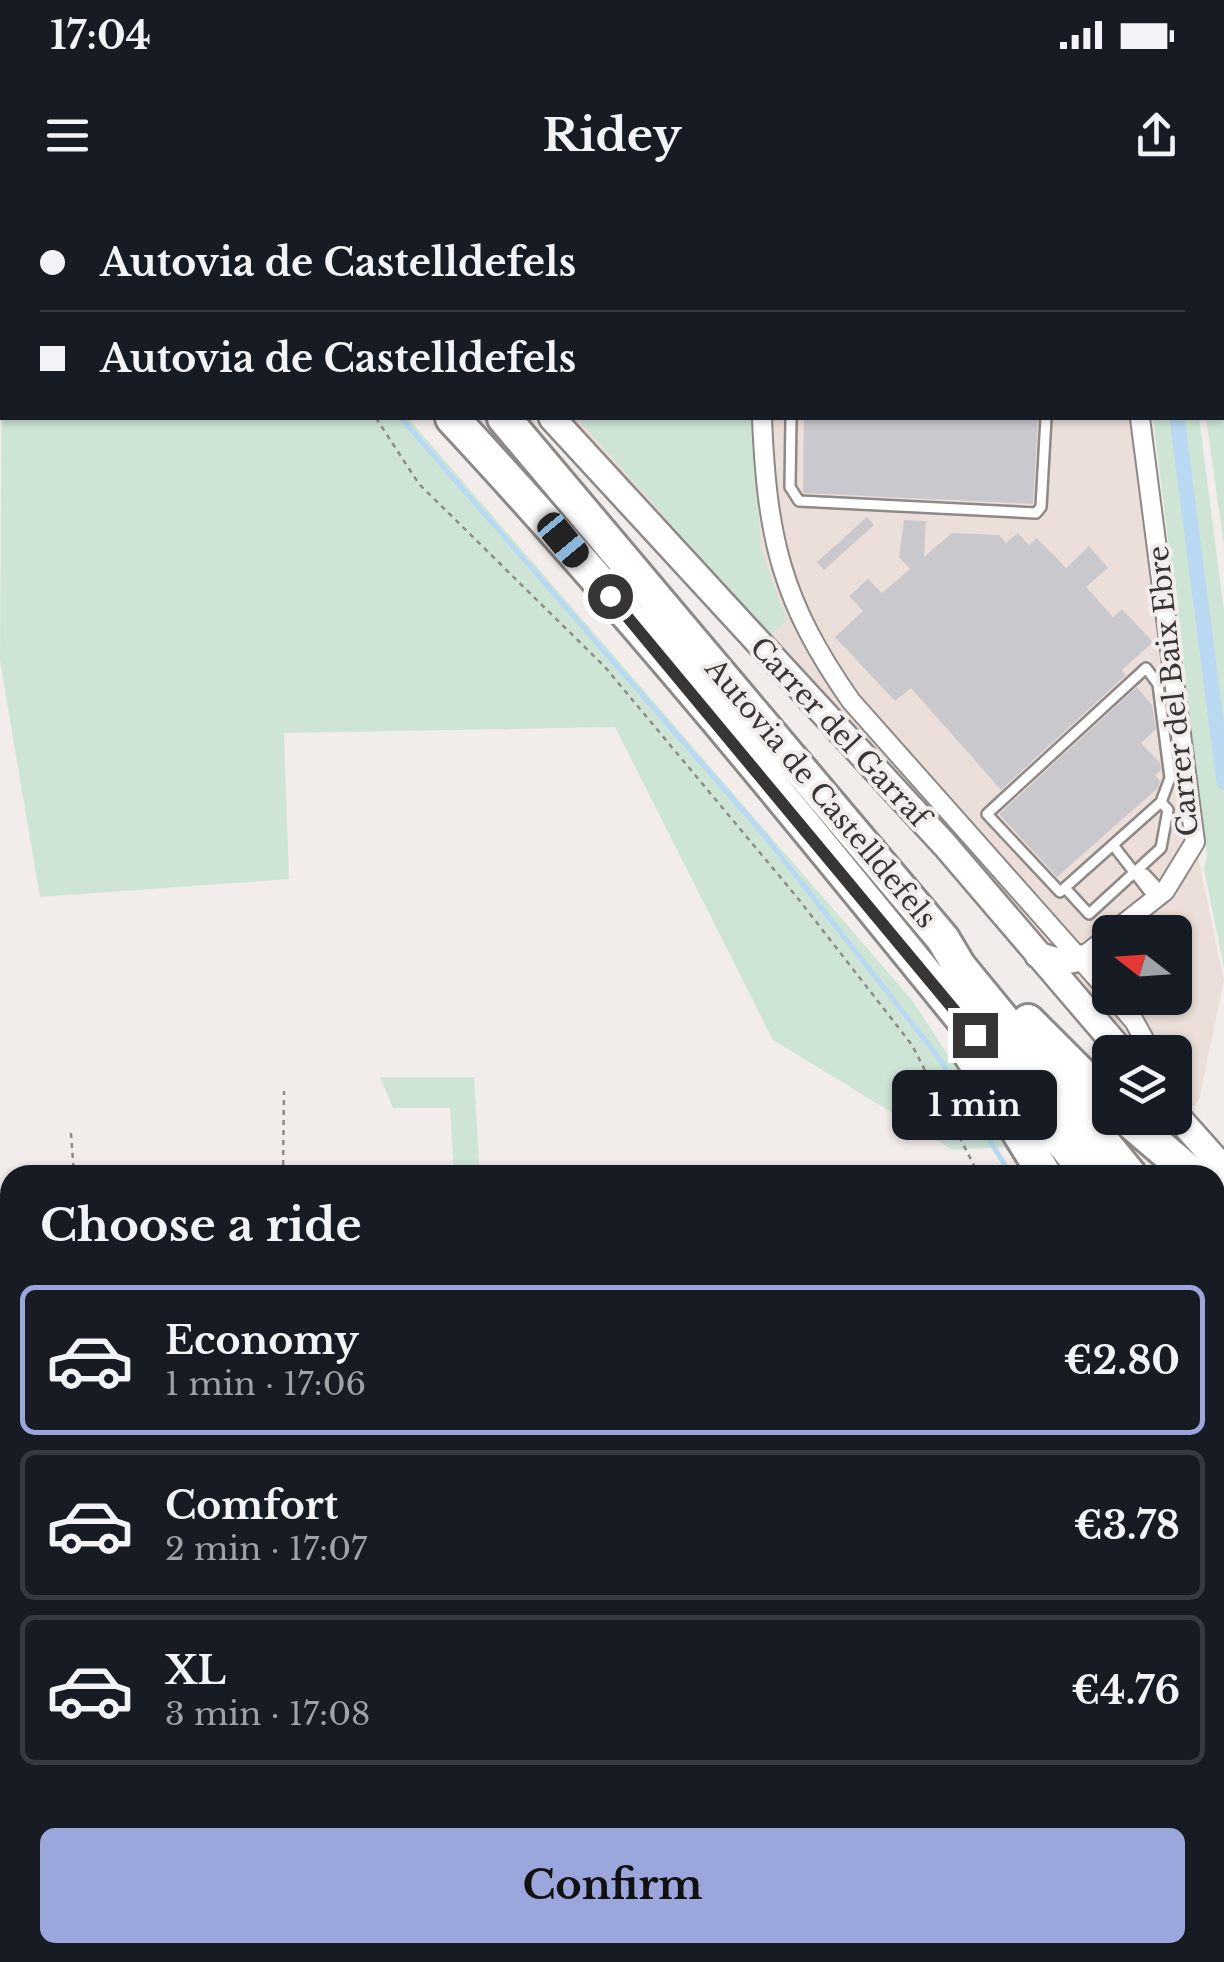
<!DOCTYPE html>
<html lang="en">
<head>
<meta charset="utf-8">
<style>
  :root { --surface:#171b24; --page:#20242c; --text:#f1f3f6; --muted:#9ea1a6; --line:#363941; --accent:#9ba7dc }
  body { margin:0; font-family:"Libre Baskerville",serif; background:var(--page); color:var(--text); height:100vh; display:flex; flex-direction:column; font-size:38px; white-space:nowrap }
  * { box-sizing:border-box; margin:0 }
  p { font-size:32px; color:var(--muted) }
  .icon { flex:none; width:55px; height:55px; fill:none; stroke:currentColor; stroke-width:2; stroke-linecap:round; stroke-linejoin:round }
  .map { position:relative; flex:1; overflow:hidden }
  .details { position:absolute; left:0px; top:965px; width:1225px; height:798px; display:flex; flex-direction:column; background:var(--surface); border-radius:30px 30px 0 0; box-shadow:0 2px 8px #0004 }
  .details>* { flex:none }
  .guide { position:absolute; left:0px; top:0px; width:1225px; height:220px; box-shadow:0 2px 8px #0004; display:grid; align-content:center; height:220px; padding:0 40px; background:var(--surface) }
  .needle { width:65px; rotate:287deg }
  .controls { position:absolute; left:1092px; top:715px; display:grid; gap:20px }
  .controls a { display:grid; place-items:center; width:100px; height:100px; border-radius:15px; background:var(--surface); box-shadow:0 2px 8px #0004; font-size:50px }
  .end { position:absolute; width:45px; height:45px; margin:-22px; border:12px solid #383635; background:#fff; box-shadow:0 0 0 5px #fff }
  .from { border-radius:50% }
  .bubble { position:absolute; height:70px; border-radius:15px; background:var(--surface); box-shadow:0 2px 8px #0004; font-size:32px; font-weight:700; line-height:70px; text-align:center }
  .car { position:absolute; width:30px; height:60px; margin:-30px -15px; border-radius:12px; box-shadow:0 0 8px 2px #0007; background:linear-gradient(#222 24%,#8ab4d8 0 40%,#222 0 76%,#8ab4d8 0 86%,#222 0) }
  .guide b { display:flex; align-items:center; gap:35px; height:95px; font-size:38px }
  .guide b+b { border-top:2px solid var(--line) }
  .guide i { width:25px; height:25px; background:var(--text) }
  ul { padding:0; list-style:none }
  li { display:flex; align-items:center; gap:30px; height:150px; margin:0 20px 15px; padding:0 20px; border:5px solid var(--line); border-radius:15px }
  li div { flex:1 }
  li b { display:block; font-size:38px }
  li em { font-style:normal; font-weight:700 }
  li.active { border-color:var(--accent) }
  li>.icon { width:90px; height:90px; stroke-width:1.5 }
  h2 { padding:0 40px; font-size:45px; line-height:120px }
  .button { display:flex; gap:20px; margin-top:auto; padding:20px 40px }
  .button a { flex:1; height:115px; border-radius:15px; background:var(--accent); color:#111; font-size:40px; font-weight:700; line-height:115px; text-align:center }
  .status { display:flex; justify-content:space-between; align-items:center; height:70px; padding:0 50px; background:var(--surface); direction:ltr }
  .status svg { height:28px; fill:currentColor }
  header { display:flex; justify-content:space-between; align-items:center; height:130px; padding:0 40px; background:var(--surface); font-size:45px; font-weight:700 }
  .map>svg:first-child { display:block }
</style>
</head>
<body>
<div class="status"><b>17:04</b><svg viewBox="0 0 49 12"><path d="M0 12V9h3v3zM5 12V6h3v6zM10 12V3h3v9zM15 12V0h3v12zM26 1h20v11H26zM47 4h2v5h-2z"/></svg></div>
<header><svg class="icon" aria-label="menu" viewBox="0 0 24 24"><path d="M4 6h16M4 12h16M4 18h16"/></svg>Ridey<svg class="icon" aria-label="share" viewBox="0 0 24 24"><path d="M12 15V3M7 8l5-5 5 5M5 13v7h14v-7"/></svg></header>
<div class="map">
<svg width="1224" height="1762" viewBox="0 0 1224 1762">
  <rect width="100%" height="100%" fill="#f2edeb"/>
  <!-- built -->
  <path fill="#ecdfda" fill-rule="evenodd" d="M362,0H1114V2H364Z
    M552,218H1141L1195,642L1224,780L1199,901L1180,919L1175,914V852H1122ZM1110,732H1175V798H1110Z
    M1067,1752V1762H439L438,1753Z"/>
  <!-- green -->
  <path fill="#cee5d6" d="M2,129V218H408L912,800L1008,947L953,950L773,840L615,527L284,533L289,679L40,697L0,461Z
    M1224,144V346L1206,218H1222Z
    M577,218H752L761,350L787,421L769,435Z
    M1153,218H1199L1224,410V768L1204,669L1207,657Z
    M380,877H474L480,975H454L450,908H393Z
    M1215,1425L1224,1427V1597L1215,1601Z
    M269,1753H438L439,1762H270Z"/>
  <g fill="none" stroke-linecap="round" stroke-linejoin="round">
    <!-- stream -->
    <path stroke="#b9d9f3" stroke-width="5" d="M209,0L212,2
      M0,92H2
      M401,218L765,636L939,858L1011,975
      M0,1139L10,1137
      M1215,1355L1216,1390L1224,1410"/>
    <!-- canal -->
    <path stroke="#b9d9f3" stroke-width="15" d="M1145,0V2
      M1177,218L1224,582"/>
  </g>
  <!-- building -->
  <path fill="#c9c9cd" d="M804,218H1038L1033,304L803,293Z
    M867,317L874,325L824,370L817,362Z
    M904,320L926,321L924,357L952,333L999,335L1006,343L1018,333L1029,345L1037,338L1066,368L1089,346L1108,368L1086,387L1113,417L1122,409L1153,442L1122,470L1126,475L1001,590L911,488L895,501L835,437L863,411L849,396L868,379L882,393L910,369L899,357Z
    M1137,487L1152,505L1156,529L1141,543L1160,563L1161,570L1155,575L1160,581L1158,588L1057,677L999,614Z"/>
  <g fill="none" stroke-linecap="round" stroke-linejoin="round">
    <defs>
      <path id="lane" d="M1,0V36
        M790,0L791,2
        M791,218L790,287L799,301L1036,313L1041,307L1046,218
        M1146,468L1158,484L1170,578L1161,602L1060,692L987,614Z
        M1113,645L1155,699
        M1136,672L1145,674L1163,693
        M1065,688L1089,714L1161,648L1168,610L1161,602
        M1039,1752L1042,1762
        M1154,1752L1160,1762
        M915,1762L950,1752"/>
      <path id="street" d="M765,0V2
        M685,2V0
        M0,103H2
        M762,218C767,338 781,401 851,501L1110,793
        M1113,732L1165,691L1195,642L1140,218
        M1081,758L1110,735
        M1114,798L1134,821L1151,852"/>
      <path id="secondary" d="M361,0L364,2
        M707,0L708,2
        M741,0V2
        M1222,125H1224
        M552,218L945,645L1122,852
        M1038,755L1060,762L1081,758
        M1175,914L1224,969
        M1215,1635L1224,1625
        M1224,1650L1218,1684L1224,1710
        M1215,1735L1224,1738
        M1188,1762L1192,1752"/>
      <path id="highway" d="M260,0L262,2
        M309,0L311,2
        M452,218C676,459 881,720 1089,975
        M504,218L943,739L959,766L1130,975
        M1028,821L1110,903
        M970,854L1045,975
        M1126,918L1193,975
        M1215,994L1224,1001
        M1215,1080L1224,1092
        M1215,1130L1224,1141
        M1215,1265L1224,1281"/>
    </defs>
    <!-- lane casing -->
    <use href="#lane" stroke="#8d8987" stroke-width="14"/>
    <!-- street casing -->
    <use href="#street" stroke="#8d8987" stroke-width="22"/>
    <!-- secondary casing -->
    <use href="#secondary" stroke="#8d8987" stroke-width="30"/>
    <!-- highway casing -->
    <use href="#highway" stroke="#8d8987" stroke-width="38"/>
    <!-- path -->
    <path stroke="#8e8a89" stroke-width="2.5" stroke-dasharray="5 5" stroke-linecap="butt" d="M184,0V2
      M231,0L232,2
      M376,218L419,284L605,467L796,696L912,845L979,975
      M71,933L74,975
      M283,975L284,891
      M0,1147L10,1146
      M0,1467L10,1466
      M0,1699L10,1697
      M297,1752L298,1762"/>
    <!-- lane -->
    <use href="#lane" stroke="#fff" stroke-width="9"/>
    <!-- street -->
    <use href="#street" stroke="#fff" stroke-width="18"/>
    <!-- secondary -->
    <use href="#secondary" stroke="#fff" stroke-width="25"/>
    <!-- highway -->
    <use href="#highway" stroke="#fff" stroke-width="32"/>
  </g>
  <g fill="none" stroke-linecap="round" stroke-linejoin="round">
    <!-- route -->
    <path stroke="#383635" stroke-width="12" d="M610,396L975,835"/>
  </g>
  <g text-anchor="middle" stroke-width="8" stroke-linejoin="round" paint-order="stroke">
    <!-- street labels -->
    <g font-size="28" fill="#383635" stroke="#f2edeb">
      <text transform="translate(1173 491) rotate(-96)" y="10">Carrer del Baix Ebre</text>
      <text transform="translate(840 532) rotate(47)" y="10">Carrer del Garraf</text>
      <text transform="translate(821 593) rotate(50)" y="10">Autovia de Castelldefels</text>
    </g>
  </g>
</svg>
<div class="controls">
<a><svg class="needle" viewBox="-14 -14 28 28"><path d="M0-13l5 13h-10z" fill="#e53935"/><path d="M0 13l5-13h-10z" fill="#9ea1a6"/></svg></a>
<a><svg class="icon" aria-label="layers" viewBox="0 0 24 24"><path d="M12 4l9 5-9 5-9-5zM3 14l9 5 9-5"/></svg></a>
</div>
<i class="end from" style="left:610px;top:396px"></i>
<i class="end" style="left:975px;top:835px"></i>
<div class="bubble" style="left:892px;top:870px;width:165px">1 min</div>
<i class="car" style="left:563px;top:340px;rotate:140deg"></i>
<div class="guide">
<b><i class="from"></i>Autovia de Castelldefels</b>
<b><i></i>Autovia de Castelldefels</b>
</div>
<section class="details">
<h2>Choose a ride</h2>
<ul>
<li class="active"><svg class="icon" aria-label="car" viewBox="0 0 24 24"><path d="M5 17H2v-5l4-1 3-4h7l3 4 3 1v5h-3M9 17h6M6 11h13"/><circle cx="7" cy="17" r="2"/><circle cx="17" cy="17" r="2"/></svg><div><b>Economy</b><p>1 min · 17:06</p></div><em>€2.80</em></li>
<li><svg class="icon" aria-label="car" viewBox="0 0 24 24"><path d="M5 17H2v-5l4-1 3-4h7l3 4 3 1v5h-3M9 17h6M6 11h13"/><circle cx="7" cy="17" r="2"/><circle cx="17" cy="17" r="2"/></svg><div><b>Comfort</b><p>2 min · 17:07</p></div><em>€3.78</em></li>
<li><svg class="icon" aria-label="car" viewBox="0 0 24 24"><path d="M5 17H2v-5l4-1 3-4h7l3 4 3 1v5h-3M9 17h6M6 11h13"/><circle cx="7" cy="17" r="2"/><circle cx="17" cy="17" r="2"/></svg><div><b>XL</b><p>3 min · 17:08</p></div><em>€4.76</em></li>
</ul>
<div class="button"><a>Confirm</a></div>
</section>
</div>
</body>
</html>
